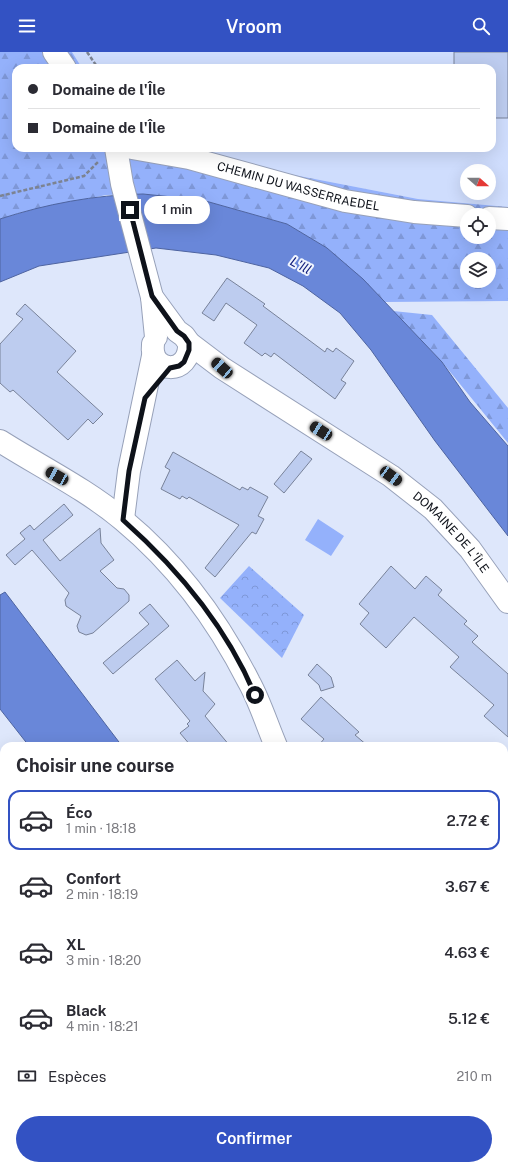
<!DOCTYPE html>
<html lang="fr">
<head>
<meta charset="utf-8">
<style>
  :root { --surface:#fff; --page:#f7f7f7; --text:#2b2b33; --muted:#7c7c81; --line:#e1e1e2; --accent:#3352c3 }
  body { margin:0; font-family:"Public Sans",sans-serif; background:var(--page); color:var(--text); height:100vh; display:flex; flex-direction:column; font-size:15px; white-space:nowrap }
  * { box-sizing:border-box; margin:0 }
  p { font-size:13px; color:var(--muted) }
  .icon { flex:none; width:22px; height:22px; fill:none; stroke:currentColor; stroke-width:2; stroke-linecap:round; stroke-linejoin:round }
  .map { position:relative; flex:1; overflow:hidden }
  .sheet { position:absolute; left:0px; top:690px; width:508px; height:428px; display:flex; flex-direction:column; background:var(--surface); border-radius:12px 12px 0 0; box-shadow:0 4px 16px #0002 }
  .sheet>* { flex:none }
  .guide { position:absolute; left:12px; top:12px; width:484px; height:88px; border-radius:12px; box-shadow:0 4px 16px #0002; display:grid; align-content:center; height:88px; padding:0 16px; background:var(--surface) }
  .needle { width:26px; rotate:111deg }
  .buttons { position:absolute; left:460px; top:112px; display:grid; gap:8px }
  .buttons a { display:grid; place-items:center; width:36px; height:36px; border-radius:50%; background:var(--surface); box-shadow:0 4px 16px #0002; font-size:20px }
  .end { position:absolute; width:18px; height:18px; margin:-9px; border:5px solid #0e121a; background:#fff; box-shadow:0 0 0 2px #fff }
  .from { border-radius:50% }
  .bubble { position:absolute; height:28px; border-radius:14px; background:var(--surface); box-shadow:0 4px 16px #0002; font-size:13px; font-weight:600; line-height:28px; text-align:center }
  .car { position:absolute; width:12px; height:24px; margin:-12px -6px; border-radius:5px; box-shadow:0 0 3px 1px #0007; background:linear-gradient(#222 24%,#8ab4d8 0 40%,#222 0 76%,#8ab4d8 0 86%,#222 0) }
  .guide b { display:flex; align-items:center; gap:14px; height:38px; font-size:15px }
  .guide b+b { border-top:1px solid var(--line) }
  .guide i { width:10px; height:10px; background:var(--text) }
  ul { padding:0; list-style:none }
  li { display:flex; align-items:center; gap:12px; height:60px; margin:0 8px 6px; padding:0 8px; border:2px solid transparent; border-radius:12px }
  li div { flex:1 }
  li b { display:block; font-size:15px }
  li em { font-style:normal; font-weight:600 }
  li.on { border-color:var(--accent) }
  li>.icon { width:36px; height:36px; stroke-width:1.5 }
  h2 { padding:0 16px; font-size:18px; line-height:48px }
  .pay { display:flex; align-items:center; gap:10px; height:44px; padding:0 16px; font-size:15px }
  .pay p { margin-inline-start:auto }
  .cta { display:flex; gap:8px; margin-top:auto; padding:8px 16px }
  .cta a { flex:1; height:46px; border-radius:24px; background:var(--accent); color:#fff; font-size:16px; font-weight:600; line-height:46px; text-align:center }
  header { display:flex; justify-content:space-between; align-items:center; height:52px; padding:0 16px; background:var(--accent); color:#fff; font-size:18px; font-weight:600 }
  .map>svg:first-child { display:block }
</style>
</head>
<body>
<header><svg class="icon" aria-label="menu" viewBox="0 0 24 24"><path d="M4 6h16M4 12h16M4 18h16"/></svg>Vroom<svg class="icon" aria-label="search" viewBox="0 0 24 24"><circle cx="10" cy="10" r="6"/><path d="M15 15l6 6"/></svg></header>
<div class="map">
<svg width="508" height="1118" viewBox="0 0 508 1118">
  <defs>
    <pattern id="forest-firs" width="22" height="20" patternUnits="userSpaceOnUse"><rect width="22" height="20" fill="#94b1fb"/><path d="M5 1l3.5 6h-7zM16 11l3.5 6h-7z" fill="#7e97d7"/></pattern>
    <pattern id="park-crowns" width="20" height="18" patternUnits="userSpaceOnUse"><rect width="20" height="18" fill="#94b1fb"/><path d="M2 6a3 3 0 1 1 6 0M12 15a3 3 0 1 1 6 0" fill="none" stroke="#7e97d7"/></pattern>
  </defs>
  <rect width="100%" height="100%" fill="#dee7fb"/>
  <!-- built -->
  <path fill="#cfddfd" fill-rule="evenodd" d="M72,0H508V155L418,147L222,109L187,96H492V16H82ZM467,119H489V141H467Z"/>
  <!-- grass -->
  <path fill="#94b1fb" d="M318,467L344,484L331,504L305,488Z
    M298,1114H346L343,1118H295Z"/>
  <!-- forest -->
  <path fill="url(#forest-firs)" fill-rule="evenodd" d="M0,0H72L82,16H16V96H187L222,109L418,147L508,155V249L385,250L327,196L287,172L202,148L143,142L106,143L19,161L0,167ZM467,163H489V185H467ZM467,207H489V229H467Z
    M393,259L432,263L508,356V391L442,310Z"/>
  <!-- park -->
  <path fill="url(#park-crowns)" d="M249,514L304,563L282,606L220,546Z"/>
  <!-- water -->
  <path fill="#6987d9" stroke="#4e64a0" d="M143,142L202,148L287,172L327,196L363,227L442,310L470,350L508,394V484L435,389L371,298L340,261L303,234L269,216L216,203L156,196L39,214L0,230V167C46,152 94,143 143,142Z
    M5,540L122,694H29L0,657V543Z
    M504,1019L508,1022V1118H478L473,1114H504Z
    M196,1114H225L233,1118H199Z"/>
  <!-- building -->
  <path fill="#bdccef" stroke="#788299" d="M454,0H508V66H492V16H454Z
    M227,226L265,252L263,254L325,300L327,296L333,300L336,296L354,309L341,328L346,331L335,347L274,301L271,305L265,301L262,304L244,291L257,273L226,251L214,269L202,261Z
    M25,252L76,299L57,320L103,362L93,372L88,367L68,388L13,338L10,340L0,331V292L23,267L16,262Z
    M301,399L312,407L284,441L274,432Z
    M173,400L240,438L242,435L248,438L250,435L268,445L258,464L264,467L256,482L252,480L215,525L205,516L239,473L189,445L187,447L182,444L180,447L161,437L170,418L165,415Z
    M64,452L73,463L43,488L60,509L100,476L101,491L114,508L100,519L117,536L124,537L129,543V549L93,581L86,583L79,580L77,574L81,564L66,554L65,548L69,541L32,498L15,513L6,503L25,487L20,481L30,473L34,478Z
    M391,514L415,537L426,524L442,538L438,543L467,569L464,572L478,584L472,590L508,622V685L484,664L494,653L450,615L459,605L414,565L386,596L360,572L369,561L359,552Z
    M150,552L169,574L113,622L103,611L149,572L139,561Z
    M177,608L195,629L205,620L203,639L215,652L205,664L230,694H191L180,681L189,674L187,672L190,669L155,627Z
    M317,612L331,625L334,635L321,639L319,633L308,623Z
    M321,645L359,680L355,683L368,694H318L324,687L301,667Z"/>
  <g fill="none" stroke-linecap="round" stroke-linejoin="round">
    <defs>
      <g id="minor">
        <path d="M54,0L65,16"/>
        <path d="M116,96L122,132L152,245L156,285"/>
        <path id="s1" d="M132,96L189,106L345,149L414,160L467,164"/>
        <path d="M489,166L508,167"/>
        <path id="s2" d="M152,245L177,279L184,284L189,291L222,316L391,424L433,457L470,497L508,550"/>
        <path d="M153,292C149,322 191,324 189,291"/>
        <path d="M0,389C41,415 86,437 123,468C175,511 218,569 249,630C260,650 267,673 276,694"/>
        <path d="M123,467L129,419L153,304"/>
        <path d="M0,788L4,779"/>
        <path d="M504,963L508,964"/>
        <path d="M0,1089L4,1085"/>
      </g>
    </defs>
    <!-- minor casing -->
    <use href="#minor" stroke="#97a1b9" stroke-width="24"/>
    <!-- path -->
    <path stroke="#7c8391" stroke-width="2.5" stroke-dasharray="4 2" stroke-linecap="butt" d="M87,0L98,16
      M0,144L84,124L99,109"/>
    <!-- minor -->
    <use href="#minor" stroke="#fff" stroke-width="22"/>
  </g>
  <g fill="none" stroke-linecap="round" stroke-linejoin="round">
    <!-- route -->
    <path stroke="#0e121a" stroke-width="5" d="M130,158L152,244L177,279L184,284L189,291V298L184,310L179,314L170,316L145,346L129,419L123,468C177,516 227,576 255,643"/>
  </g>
  <g text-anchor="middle" stroke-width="4" stroke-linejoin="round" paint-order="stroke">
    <!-- street labels -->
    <g font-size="12" fill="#0e121a" stroke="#eff4fe">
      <text dy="4" stroke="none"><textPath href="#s1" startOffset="171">CHEMIN DU WASSERRAEDEL</textPath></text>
      <text dy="4" stroke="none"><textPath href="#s2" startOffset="384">DOMAINE DE L'ÎLE</textPath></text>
    </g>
    <!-- water labels -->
    <g font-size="13" font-style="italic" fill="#0e1b7b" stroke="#eff4fe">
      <text transform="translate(301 213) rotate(29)" y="5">L'Ill</text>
    </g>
  </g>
</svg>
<div class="buttons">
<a><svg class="needle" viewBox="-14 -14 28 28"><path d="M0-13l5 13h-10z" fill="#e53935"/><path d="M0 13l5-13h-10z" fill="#7c7c81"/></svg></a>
<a><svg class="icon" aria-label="locate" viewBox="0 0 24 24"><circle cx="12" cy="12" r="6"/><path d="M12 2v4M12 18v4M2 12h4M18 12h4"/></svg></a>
<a><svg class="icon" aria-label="layers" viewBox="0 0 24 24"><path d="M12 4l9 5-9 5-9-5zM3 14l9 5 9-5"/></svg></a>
</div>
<i class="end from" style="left:255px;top:643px"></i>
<i class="end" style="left:130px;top:158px"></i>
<div class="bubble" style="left:144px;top:144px;width:66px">1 min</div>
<i class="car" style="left:222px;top:316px;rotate:312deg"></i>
<i class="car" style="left:321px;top:379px;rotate:303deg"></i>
<i class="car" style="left:57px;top:424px;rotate:299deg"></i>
<i class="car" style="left:391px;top:424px;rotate:126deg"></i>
<div class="guide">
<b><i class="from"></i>Domaine de l'Île</b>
<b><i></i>Domaine de l'Île</b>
</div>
<section class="sheet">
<h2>Choisir une course</h2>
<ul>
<li class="on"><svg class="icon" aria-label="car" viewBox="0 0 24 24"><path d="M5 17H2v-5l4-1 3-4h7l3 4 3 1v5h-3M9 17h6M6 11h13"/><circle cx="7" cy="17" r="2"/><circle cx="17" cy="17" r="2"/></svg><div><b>Éco</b><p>1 min · 18:18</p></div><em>2.72 €</em></li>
<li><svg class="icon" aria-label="car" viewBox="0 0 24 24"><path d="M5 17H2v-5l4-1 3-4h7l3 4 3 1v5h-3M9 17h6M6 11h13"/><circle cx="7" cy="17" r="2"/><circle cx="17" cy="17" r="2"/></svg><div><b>Confort</b><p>2 min · 18:19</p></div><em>3.67 €</em></li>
<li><svg class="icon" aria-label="car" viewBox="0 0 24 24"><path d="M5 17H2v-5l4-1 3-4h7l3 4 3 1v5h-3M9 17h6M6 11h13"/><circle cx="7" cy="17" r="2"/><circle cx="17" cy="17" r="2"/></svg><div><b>XL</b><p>3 min · 18:20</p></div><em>4.63 €</em></li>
<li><svg class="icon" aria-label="car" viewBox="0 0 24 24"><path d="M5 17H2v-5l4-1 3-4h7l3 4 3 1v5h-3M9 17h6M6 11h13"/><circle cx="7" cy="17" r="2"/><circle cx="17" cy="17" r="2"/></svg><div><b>Black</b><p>4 min · 18:21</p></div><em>5.12 €</em></li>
</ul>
<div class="pay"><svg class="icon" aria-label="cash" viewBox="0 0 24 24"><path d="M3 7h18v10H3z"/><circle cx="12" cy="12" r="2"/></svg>Espèces<p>210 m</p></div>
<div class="cta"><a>Confirmer</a></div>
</section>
</div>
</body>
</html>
